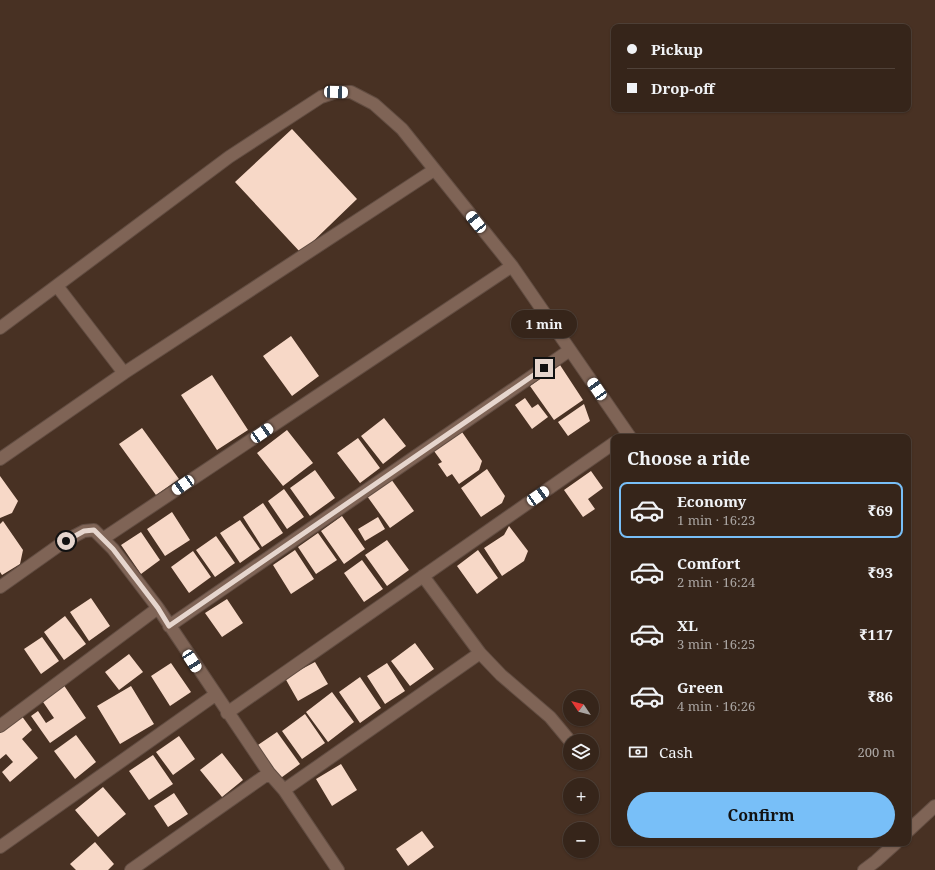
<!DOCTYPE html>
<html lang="en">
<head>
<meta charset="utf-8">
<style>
  :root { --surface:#36251a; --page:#413127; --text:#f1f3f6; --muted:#aaa5a2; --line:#504239; --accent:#78bff8 }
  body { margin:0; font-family:"Noto Serif",serif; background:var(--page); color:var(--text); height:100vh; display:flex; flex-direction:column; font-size:15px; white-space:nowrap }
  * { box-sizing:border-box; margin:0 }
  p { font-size:13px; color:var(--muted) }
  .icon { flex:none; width:22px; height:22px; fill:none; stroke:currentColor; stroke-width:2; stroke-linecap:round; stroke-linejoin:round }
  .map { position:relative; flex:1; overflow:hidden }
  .side { position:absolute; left:611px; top:434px; width:300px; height:412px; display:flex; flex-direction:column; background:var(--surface); border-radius:8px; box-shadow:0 1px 3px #0004,0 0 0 1px var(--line) }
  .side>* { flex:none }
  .banner { position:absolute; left:611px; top:24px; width:300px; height:88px; border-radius:8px; box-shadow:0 1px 3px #0004,0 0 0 1px var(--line); display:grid; align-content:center; height:88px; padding:0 16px; background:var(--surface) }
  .needle { width:26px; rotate:305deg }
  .buttons { position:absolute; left:563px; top:690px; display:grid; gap:8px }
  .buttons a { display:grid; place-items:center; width:36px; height:36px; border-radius:50%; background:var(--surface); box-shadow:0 1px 3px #0004,0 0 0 1px var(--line); font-size:20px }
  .end { position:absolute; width:18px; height:18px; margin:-9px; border:5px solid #e6d6ce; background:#111; box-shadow:0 0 0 2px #111 }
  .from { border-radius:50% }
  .bubble { position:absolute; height:28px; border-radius:14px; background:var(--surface); box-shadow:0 1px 3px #0004,0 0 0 1px var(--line); font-size:13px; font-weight:700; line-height:28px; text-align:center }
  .car { position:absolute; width:12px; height:24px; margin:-12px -6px; border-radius:5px; box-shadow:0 0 3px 1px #0007; background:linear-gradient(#fff 24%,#345 0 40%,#fff 0 76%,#345 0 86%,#fff 0) }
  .banner b { display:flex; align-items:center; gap:14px; height:38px; font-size:15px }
  .banner b+b { border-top:1px solid var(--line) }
  .banner i { width:10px; height:10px; background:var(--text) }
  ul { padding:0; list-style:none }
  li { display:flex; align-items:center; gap:12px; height:56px; margin:0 8px 6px; padding:0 8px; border:2px solid transparent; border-radius:8px }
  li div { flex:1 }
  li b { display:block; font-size:15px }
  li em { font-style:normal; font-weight:700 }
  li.on { border-color:var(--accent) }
  li>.icon { width:36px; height:36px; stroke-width:1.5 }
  h2 { padding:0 16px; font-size:18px; line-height:48px }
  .pay { display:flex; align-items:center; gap:10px; height:44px; padding:0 16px; font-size:15px }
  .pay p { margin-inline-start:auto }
  .primary-button { display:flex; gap:8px; margin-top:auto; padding:8px 16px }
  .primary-button a { flex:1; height:46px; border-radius:24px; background:var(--accent); color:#111; font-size:16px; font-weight:700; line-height:46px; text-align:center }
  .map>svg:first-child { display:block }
</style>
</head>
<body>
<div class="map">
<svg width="935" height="870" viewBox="0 0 935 870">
  <rect width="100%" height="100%" fill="#483123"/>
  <!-- building -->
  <path fill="#f7d8c7" d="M292,129L357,199L301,253L235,182Z
    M291,336L319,376L292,396L263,356Z
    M560,365L583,400L554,420L530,386Z
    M212,375L248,430L217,450L181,395Z
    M525,398L532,408L538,404L548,417L532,429L515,405Z
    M584,404L590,421L568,436L558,422Z
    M384,418L406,446L383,464L361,436Z
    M142,428L179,479L156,495L119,444Z
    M287,430L313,463L283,486L257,453Z
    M462,432L482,461L479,470L459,484L452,474L447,477L438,464L442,462L434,451Z
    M358,438L380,468L360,483L337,453Z
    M487,469L505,496L502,503L481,517L461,488Z
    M315,470L335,498L310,516L290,488Z
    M591,471L603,488L588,499L595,509L583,517L564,490Z
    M0,476L18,501L12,513L0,518Z
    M391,479L414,511L390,528L367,496Z
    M284,489L304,517L287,529L268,501Z
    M263,503L283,533L262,547L243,517Z
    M172,512L190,540L165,556L147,529Z
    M342,516L365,549L344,564L321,531Z
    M378,517L385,529L365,541L358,529Z
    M240,520L260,549L240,563L220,533Z
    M3,521L23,550L20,564L2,575L0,572V524Z
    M509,526L528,551L524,561L502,576L484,548L504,535Z
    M141,532L160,560L141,574L121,545Z
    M318,533L337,560L316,574L298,547Z
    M216,536L235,563L215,577L196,550Z
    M387,540L409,570L387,586L365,555Z
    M295,550L314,579L291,594L273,565Z
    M478,550L498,578L477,594L457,566Z
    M193,551L211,577L189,593L171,567Z
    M362,560L383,589L364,602L344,573Z
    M91,598L110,626L89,641L70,612Z
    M227,599L243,623L222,637L205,613Z
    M65,616L86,644L64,660L44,632Z
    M42,637L59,661L41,674L24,649Z
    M415,643L434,669L410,686L391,661Z
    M129,654L143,672L119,690L105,672Z
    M315,662L328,684L298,701L285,678Z
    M171,663L191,692L170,706L151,676Z
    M387,663L405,691L385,704L367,676Z
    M360,677L381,708L360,723L339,692Z
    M63,684L86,718L50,743L31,716L38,711L46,723L54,718L41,699Z
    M131,686L154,724L120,744L97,706Z
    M332,692L354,722L328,742L306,712Z
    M305,714L325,743L302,759L282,731Z
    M21,715L32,730L22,739L38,758L10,782L2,772L13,762L6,754L0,759V733Z
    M277,732L300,764L278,780L255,747Z
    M76,735L96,762L75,779L54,751Z
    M179,736L195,759L173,775L156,752Z
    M222,753L243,780L222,797L200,770Z
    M153,755L173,784L149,800L129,771Z
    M341,764L357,790L332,806L316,779Z
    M103,787L126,814L98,837L75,810Z
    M174,793L188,814L168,827L154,806Z
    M422,831L434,847L408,866L396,849Z
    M95,842L114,864L108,870H76L70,864Z"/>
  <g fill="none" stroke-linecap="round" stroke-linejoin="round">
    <defs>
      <path id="minor" d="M57,286L124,373
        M0,328L229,157L321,97L336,92H351L374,104L402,129L512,266L630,437
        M0,459L124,373L434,170
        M104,538L512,266
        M423,576L480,653L501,675L550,717L570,741
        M0,587L65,541L84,531L94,530L113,549L158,608L269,773L131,870
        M169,626L570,350
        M227,713L614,443
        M0,726L158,608
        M269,773L284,790L338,870
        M284,790L480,653
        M908,831L935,806
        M0,847L215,695
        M864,870L876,861L896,843"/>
    </defs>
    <!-- minor casing -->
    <use href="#minor" stroke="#624d42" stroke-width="14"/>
    <!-- minor -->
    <use href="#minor" stroke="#7f6456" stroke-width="12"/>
  </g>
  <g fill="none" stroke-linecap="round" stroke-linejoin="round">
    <!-- route -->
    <path stroke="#e6d6ce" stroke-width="5" d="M66,541L84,531L94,530L113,549L158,608L169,626L544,368"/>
  </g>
</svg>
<div class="buttons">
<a><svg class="needle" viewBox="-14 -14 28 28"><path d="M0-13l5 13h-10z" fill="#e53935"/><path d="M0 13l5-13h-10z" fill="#aaa5a2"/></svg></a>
<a><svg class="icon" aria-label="layers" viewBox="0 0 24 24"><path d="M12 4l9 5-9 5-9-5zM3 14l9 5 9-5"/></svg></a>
<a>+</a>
<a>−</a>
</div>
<i class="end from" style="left:66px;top:541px"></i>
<i class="end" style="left:544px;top:368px"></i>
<div class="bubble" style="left:511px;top:310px;width:66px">1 min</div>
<i class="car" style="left:336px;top:92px;rotate:92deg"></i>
<i class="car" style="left:476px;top:222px;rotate:321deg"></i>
<i class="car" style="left:597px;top:389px;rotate:326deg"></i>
<i class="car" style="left:262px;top:433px;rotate:56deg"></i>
<i class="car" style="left:183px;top:485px;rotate:236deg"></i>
<i class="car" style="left:538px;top:496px;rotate:55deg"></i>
<i class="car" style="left:192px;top:661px;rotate:147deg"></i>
<div class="banner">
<b><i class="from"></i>Pickup</b>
<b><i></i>Drop-off</b>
</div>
<section class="side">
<h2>Choose a ride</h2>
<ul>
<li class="on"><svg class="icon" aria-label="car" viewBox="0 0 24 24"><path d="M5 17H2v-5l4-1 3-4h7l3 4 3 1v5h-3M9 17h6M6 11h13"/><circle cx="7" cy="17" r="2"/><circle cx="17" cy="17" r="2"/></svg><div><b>Economy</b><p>1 min · 16:23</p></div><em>₹69</em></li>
<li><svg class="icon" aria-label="car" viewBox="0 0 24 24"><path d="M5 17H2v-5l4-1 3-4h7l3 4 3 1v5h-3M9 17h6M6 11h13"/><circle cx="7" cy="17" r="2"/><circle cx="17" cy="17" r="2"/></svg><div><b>Comfort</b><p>2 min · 16:24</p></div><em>₹93</em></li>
<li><svg class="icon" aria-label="car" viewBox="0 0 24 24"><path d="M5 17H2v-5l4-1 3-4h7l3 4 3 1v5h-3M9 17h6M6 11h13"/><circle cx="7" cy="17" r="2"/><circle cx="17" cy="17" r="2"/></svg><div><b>XL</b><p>3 min · 16:25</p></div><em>₹117</em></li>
<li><svg class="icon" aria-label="car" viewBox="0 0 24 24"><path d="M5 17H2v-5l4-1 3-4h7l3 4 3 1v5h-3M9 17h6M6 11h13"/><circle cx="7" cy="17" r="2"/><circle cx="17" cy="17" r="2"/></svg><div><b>Green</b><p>4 min · 16:26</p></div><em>₹86</em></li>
</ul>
<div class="pay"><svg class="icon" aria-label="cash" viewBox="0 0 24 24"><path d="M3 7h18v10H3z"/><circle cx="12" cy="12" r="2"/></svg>Cash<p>200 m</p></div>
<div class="primary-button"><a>Confirm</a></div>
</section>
</div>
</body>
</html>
